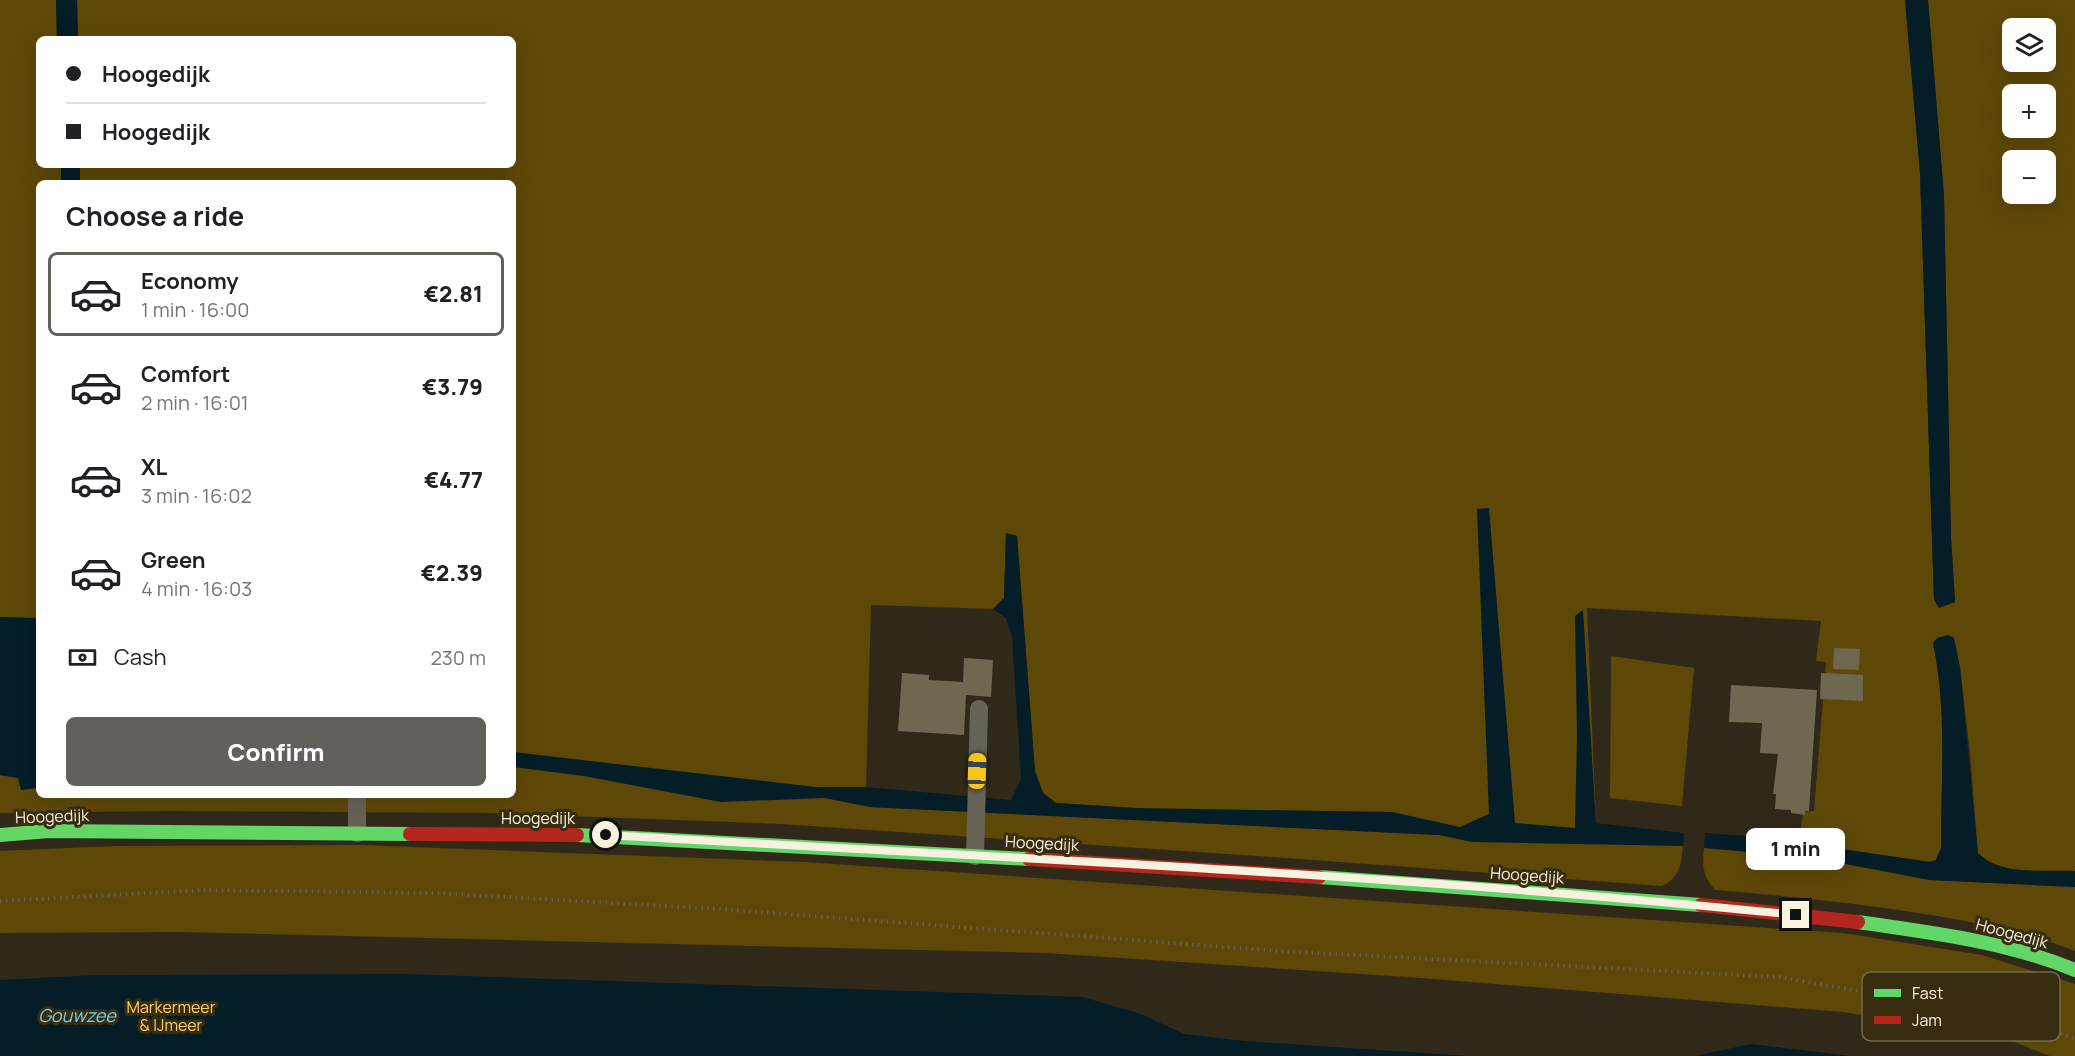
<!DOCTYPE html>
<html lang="en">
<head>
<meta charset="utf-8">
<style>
  :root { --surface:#fff; --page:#f6f6f6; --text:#202124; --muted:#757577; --line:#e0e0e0; --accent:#62605a }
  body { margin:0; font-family:Manrope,sans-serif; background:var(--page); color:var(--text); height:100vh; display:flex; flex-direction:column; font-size:22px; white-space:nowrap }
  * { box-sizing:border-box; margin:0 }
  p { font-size:20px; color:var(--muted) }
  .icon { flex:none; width:33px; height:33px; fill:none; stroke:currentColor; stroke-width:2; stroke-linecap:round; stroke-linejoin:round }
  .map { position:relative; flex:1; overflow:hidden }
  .panel { position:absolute; left:36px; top:180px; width:480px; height:618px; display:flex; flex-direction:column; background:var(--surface); border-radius:9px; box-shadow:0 6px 24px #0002 }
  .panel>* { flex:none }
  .banner { position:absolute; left:36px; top:36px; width:480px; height:132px; border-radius:9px; box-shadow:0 6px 24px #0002; display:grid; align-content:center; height:132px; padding:0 30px; background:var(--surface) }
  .buttons { position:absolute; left:2002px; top:18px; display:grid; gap:12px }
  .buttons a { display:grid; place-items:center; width:54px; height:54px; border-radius:9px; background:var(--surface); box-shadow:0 6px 24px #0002; font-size:30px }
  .end { position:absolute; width:27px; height:27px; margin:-14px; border:8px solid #f9f2e1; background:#111; box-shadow:0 0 0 3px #111 }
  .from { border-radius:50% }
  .bubble { position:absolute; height:42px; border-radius:9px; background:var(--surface); box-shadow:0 6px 24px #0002; font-size:20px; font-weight:800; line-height:42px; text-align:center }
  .car { position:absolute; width:18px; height:36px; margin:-18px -9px; border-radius:8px; box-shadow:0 0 4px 2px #0007; background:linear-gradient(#f5c518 24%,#345 0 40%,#f5c518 0 76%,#345 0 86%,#f5c518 0) }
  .banner b { display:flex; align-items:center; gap:21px; height:57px; font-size:22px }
  .banner b+b { border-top:2px solid var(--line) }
  .banner i { width:15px; height:15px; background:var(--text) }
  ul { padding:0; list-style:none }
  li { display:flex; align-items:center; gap:18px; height:84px; margin:0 12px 9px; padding:0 18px; border:3px solid transparent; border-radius:9px }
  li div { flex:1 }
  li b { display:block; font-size:22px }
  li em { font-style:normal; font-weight:800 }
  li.active { border-color:var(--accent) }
  li>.icon { width:54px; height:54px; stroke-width:1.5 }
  h2 { padding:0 30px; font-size:27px; line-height:72px }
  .pay { display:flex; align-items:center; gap:15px; height:66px; padding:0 30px; font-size:22px }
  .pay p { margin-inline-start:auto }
  .action { display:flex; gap:12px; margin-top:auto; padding:12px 30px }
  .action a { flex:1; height:69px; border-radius:9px; background:var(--accent); color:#fff; font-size:24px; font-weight:800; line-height:69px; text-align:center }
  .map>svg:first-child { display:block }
</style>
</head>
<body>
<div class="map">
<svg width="2075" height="1056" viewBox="0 0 2075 1056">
  <rect width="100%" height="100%" fill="#302919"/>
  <!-- green -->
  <path fill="#5e4808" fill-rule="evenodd" d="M0,0H56L57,39H39V165H61V183H39V665L0,659Z
    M77,0H1905L1920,173L1934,600L1955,601L1951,537L1944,196L1928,0H2075V871C2044,869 2002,877 1978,853L1970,753L1960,667L1953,638L1948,635L1933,643C1948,709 1941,781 1941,848L1936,860L1930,862L1799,843L1803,812L1814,811L1826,662L1816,661L1821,621L1587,608L1596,823L1683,837C1682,858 1683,876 1662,886L1273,857L781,824L490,813L171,811L0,813V775L39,781V795H513V183H80V165H513V39H78ZM2013,28H2046V62H2013ZM2013,94H2046V128H2013ZM2013,160H2046V194H2013ZM1006,534L1017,536L1035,771L1043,793L1056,803L1458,827L1438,835L870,807L866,787L871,605L993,609L1004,598Z
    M1611,656L1694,668L1682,806L1610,798Z
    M360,845L804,862L1843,933L1982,955L2075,984V1056H2050L2002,1037L1843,1012L1421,978L1045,953L180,932L0,933V851L115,846Z
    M1704,848L1809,857L1930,880L2075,887V951C2039,936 1998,928 1960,920C1879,905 1797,897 1715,890C1703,876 1702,867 1704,848Z"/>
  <!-- water -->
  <path fill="#051d26" d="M56,0H77L78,39H57Z
    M1905,0H1928L1944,196L1951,537L1955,602L1939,608L1934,600L1920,173Z
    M61,165H80V183H61Z
    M1489,508L1515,823L1575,828L1577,735L1575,616L1583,610L1596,823L1684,833L1683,846L1472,842L1439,835L870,807L824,798L721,802L584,776L513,767V752L815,787H866L1011,800L1021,779L1012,636L1006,618L993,609L1004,598L1006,533L1017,536L1035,771L1043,793L1056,803L1134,808L1392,812L1460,827L1489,814L1477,509Z
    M0,617L39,618V788L21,790L18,778L0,775Z
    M1948,635L1954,638L1960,667L1978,853C2001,877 2044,869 2075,871V887L1930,880L1809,857L1704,848L1705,833L1759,837L1930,862L1936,860L1941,848C1941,780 1947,709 1933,643L1937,638Z
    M405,974L1083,997L1141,1014L1184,1034L1244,1041L1469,1056H0V980L95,975Z
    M1751,1044L1851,1056H1695Z"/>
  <!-- building -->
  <path fill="#706751" d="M1834,648L1860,649L1859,670L1833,669Z
    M964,658L993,660L991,697L966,695L964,735L898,731L902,673L929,675V680L963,682Z
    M1821,673L1863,675V701L1820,699Z
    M1731,685L1817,690L1809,811H1805V815L1791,813V810L1775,809L1776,794H1773L1778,754L1760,753L1762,723L1729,722Z"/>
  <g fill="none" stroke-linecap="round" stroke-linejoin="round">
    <!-- path -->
    <path stroke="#655f54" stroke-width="4" stroke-dasharray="1.5 4.5" stroke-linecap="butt" d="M0,901L205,890L434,893L719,909L1279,951L1779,977L2033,1022L2075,1039"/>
    <!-- lane -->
    <path stroke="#676256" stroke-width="18" d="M357,795V833
      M975,856L979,709"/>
    <!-- fast -->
    <path stroke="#63d668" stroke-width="14" d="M0,835L49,831L410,834
      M577,835L1029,859
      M1319,877L1701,905
      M1858,922C1932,933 2005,941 2075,970"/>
    <!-- jam -->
    <path stroke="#b3261e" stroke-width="14" d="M410,834L577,835
      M1029,859L1319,877
      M1701,905L1858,922"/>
  </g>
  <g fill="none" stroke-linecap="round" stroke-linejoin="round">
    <!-- route -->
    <path stroke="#f9f2e1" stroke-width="8" d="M606,835C1003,858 1401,874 1796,915"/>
  </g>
  <g text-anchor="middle" stroke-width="6" stroke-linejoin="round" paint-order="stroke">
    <!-- street labels -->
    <g font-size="16" fill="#f9f2e1" stroke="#392d10">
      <text transform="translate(52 816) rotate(-2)" y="6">Hoogedijk</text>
      <text x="538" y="824">Hoogedijk</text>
      <text transform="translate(1042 843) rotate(3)" y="6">Hoogedijk</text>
      <text transform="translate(1527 875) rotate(4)" y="6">Hoogedijk</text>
      <text transform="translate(2012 933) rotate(15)" y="6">Hoogedijk</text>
    </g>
    <!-- park labels -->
    <g font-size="16" fill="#f8ce66" stroke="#392d10">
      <text x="171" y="1013">Markermeer<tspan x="171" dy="18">&amp; IJmeer</tspan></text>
    </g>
    <!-- water labels -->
    <g font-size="18" font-style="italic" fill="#72ccf6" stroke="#392d10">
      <text x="77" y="1022">Gouwzee</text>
    </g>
  </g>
  <!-- legend -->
  <rect x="1862" y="972" width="198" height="69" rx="9" fill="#392d10" stroke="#73684f" stroke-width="1.5"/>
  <rect x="1874" y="989" width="27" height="8" fill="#63d668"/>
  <rect x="1874" y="1016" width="27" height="8" fill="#b3261e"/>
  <g font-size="16" fill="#f9f2e1">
    <text x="1912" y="999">Fast</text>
    <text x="1912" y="1026">Jam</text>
  </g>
</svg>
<div class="buttons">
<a><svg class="icon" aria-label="layers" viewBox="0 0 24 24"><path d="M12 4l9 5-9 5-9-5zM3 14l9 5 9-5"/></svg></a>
<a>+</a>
<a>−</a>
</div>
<i class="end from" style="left:606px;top:835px"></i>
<i class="end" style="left:1796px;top:915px"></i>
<div class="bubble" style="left:1746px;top:828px;width:99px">1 min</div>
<i class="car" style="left:977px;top:771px;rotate:2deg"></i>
<div class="banner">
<b><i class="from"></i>Hoogedijk</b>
<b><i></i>Hoogedijk</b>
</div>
<section class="panel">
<h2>Choose a ride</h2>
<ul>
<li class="active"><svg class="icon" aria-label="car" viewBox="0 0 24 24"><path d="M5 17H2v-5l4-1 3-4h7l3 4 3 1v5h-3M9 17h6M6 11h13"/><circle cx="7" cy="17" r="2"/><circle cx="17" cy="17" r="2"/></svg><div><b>Economy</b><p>1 min · 16:00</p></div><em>€2.81</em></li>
<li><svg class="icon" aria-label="car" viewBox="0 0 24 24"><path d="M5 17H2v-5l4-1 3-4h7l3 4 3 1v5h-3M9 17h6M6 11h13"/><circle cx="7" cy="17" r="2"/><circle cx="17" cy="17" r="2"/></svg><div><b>Comfort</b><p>2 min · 16:01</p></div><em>€3.79</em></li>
<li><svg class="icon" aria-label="car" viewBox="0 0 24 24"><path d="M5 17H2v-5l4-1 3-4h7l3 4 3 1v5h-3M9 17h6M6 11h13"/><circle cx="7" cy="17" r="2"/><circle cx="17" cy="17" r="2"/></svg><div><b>XL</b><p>3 min · 16:02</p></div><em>€4.77</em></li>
<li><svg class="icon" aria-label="car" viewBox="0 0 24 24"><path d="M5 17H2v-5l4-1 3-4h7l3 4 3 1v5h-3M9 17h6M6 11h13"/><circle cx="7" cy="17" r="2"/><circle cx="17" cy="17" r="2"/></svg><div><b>Green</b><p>4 min · 16:03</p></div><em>€2.39</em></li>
</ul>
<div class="pay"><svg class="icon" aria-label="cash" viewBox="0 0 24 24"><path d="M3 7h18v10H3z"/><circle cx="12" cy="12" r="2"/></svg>Cash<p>230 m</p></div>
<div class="action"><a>Confirm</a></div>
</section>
</div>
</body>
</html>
